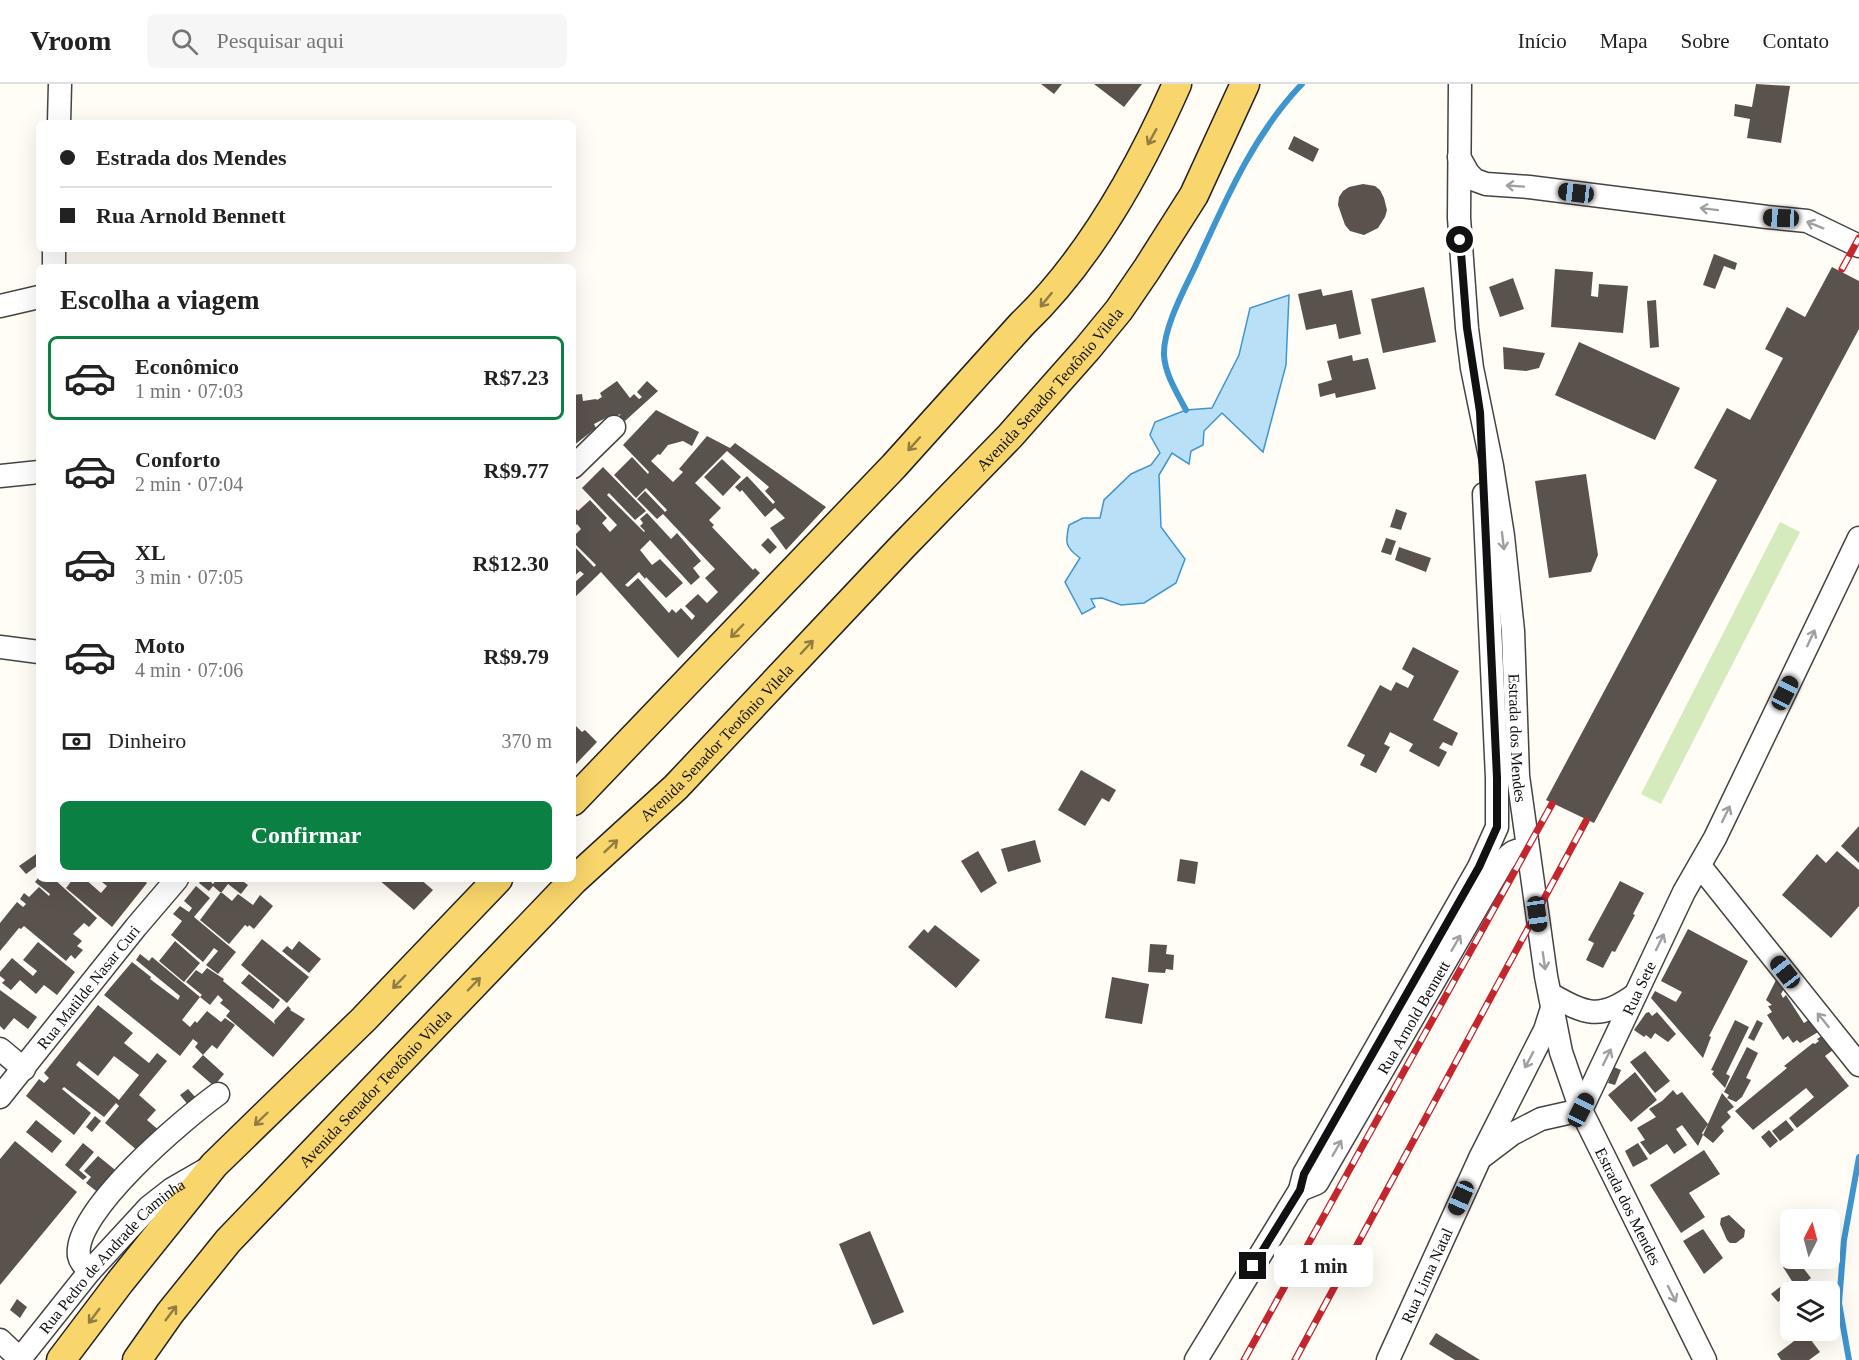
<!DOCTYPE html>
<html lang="pt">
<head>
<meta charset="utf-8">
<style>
  :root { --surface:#fff; --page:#f6f6f6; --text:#222; --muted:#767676; --line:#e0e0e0; --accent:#0b8043 }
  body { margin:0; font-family:"Times New Roman",serif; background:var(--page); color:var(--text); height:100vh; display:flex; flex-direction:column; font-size:22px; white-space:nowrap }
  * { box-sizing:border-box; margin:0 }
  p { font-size:20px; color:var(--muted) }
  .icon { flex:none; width:33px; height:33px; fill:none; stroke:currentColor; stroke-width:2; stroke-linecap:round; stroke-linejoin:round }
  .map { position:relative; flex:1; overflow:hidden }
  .drawer { position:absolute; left:36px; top:180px; width:540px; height:618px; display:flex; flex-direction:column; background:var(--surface); border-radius:9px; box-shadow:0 6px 24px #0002 }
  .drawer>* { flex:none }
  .hud { position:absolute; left:36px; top:36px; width:540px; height:132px; border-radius:9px; box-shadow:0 6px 24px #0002; display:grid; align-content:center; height:132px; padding:0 24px; background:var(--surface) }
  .needle { width:39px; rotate:6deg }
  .controls { position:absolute; left:1780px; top:1125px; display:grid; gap:12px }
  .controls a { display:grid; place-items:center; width:60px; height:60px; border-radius:9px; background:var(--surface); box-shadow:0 6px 24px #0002; font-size:30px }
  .end { position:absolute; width:27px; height:27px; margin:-14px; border:8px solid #111; background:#fff; box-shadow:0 0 0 3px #fff }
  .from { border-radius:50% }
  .bubble { position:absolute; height:42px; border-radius:9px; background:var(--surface); box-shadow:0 6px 24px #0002; font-size:20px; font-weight:700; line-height:42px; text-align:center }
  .car { position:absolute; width:18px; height:36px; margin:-18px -9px; border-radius:8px; box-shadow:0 0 4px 2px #0007; background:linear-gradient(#222 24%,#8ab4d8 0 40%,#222 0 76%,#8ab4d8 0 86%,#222 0) }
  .hud b { display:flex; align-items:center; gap:21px; height:57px; font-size:22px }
  .hud b+b { border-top:2px solid var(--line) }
  .hud i { width:15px; height:15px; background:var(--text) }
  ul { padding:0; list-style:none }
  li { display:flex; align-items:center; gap:18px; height:84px; margin:0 12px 9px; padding:0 12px; border:3px solid transparent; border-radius:9px }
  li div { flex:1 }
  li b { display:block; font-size:22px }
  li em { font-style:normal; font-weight:700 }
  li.current { border-color:var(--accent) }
  li>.icon { width:54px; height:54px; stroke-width:1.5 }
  h2 { padding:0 24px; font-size:27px; line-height:72px }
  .pay { display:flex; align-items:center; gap:15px; height:66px; padding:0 24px; font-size:22px }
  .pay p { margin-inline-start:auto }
  .button { display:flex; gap:12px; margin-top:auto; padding:12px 24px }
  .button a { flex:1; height:69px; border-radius:9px; background:var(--accent); color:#fff; font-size:24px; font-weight:700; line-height:69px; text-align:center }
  header { display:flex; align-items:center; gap:36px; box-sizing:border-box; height:84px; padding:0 30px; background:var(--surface); border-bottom:2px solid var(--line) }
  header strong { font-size:28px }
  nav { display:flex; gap:33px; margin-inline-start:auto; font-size:21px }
  .search { width:420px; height:54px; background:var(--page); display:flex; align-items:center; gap:15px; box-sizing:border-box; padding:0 21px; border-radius:9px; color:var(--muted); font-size:22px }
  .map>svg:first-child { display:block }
</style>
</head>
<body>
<header>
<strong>Vroom</strong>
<div class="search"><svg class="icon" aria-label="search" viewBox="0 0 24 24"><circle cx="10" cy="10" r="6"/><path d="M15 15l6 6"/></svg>Pesquisar aqui</div>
<nav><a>Início</a><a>Mapa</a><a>Sobre</a><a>Contato</a></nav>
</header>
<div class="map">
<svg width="1859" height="1276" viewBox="0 0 1859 1276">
  <rect width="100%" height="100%" fill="#fffdf5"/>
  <!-- green -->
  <path fill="#d5ebbd" d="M1780,438L1800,448L1661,720L1641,710Z"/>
  <!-- water -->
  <path fill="#b9e0f7" stroke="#3f96cf" stroke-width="1.5" d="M1289,211L1286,281L1263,368L1222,329L1204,347L1203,361L1191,367L1189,380L1172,369L1159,391L1161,443L1185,475L1176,499L1144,519L1121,521L1102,514L1091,515L1095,523L1082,530L1065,498L1080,474C1065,463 1065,459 1069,441L1083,434H1100L1104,416L1131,390L1151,381L1160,369L1150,351L1155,338L1186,326L1212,324L1239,271L1250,224Z"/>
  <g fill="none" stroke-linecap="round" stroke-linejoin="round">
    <!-- stream -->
    <path stroke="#3f96cf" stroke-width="6" d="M1186,326C1177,309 1165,290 1164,271C1163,245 1183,208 1194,185C1224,120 1252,52 1302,0
      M1849,1276L1839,1219L1844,1156L1859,1073"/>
  </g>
  <!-- building -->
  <path fill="#5a524d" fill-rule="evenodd" d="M1041,0H1062L1054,10Z
    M1094,0H1142L1124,23Z
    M1756,0L1790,2L1781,59L1747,54L1750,35L1734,32L1735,20L1752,23Z
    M1294,52L1319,65L1313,78L1288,65Z
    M1363,100L1375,102L1380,106L1384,114L1387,126L1385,133L1378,144L1364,151L1350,147L1345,141L1338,121L1339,113L1343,107L1349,103Z
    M1714,170L1737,179L1735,186L1724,182L1715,205L1703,201Z
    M1832,183L1859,197V245L1626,680L1594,739L1546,716L1717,396L1694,384L1727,324L1750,336L1783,274L1765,265L1787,223L1805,233Z
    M1555,185L1593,188L1591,212L1598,213L1599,200L1628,202L1623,249L1551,243Z
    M1513,194L1524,225L1500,233L1489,203Z
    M1424,203L1436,258L1383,269L1371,215Z
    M1321,205L1323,212L1352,206L1361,250L1339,255L1336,240L1306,246L1298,210Z
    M1656,216L1659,263L1650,264L1647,217Z
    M1579,258L1680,304L1655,356L1555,311Z
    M1503,263L1545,269L1539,284L1526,287L1504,285Z
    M1352,271L1353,277L1368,274L1376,305L1336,314L1335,309L1320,313L1318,300L1332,296L1327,277Z
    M617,297L630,314L634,310L639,315L642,313L637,308L647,297L658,307L625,337L619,332L621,330L613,333L612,331L594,340L596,344L573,362V311L582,310L583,317L596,315L597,316L602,313L600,309Z
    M656,326L699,348L692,362L683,357L668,361L660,371L658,370L651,377L673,398L683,388L679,385L707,352L730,364L735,359L826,423L786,466L770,444L785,434L775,424L765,433L742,406L740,408L735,403L747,392L773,420L775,418L765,407L769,403L727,367L695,399L721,424L709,436L714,441L712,443L753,486L755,484L760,489L678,574L601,488L573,515V500L584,490L580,487L573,493V461L594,483L596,481L573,458V453L581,445L577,440L573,444V422L578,427L590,416L607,434L602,439L610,448L617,441L582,404L603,383L646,427L635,436L609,409L607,411L644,448L645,447L640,442L643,439L640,435L647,429L671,455L677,449L701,477L693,484L700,493L691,501L650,456L640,466L652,481L660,475L683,499L666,514L646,493L645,495L639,488L625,501L628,503L638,494L669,529L672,525L676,529L681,524L692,536L695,532L685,522L698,510L707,519L718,508L705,494L715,485L663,430L657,435L637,415L645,407L665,428L667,426L646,404L636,414L614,391L632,373L648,390L649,388L623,361Z
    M722,375L741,393L723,412L704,393Z
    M1586,390L1598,471L1591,488L1549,494L1535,397Z
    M1396,425L1407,429L1401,446L1390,443Z
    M768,454L777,463L770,470L761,461Z
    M1386,454L1396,457L1391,471L1381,468Z
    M1399,463L1431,474L1426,488L1395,476Z
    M1413,563L1459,587L1433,636L1458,649L1452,662L1443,658L1439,664L1447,668L1439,683L1409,667L1413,660L1390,648L1384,660L1390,663L1376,689L1360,681L1365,671L1347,662L1380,601L1391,607L1396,598L1408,604L1414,592L1402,585Z
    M573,639L582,648L585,646L597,658L576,680L573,676Z
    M1081,686L1116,706L1109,718L1102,714L1085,742L1058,726Z
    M1859,742V779L1841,762Z
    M1035,756L1041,778L1008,788L1001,765Z
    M978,767L997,799L981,809L961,777Z
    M1837,767L1859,786V822L1831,854L1782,811L1817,770L1826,779Z
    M39,768V782L38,781L26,790L19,782Z
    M1180,775L1198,778L1195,800L1177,797Z
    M39,793V795H54L97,834L89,843L84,839L73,850L82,857L77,862L83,866L75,875L71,871L66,877L24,842L21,845L19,844L0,867V839L17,818L23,823L26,820L20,815L24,809L29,813L39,803L49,812L50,810L35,798Z
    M73,795H85L101,809L107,802L98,795H142L147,799L112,843L66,804Z
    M202,795H208L213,800L217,795H240L248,801L241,810L228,800L221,809L213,802L209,807L199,799Z
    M378,795H420L433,806L414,826Z
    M1620,797L1644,809L1633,830L1635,831L1615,868L1612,867L1603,884L1586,876L1594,859L1588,856Z
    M196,802L210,814L194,833L236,868L218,890L206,881L218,867L214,864L203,878L171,851L182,837L173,830L180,822L189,828L192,824L184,817Z
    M221,808L232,817L238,810L253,821L260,811L273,822L254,845L249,841L248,843L245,841L229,860L200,836Z
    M935,841L980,876L956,904L908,863L924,845L928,849Z
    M1688,845L1748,877L1709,952L1711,953L1703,974L1651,914L1655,907L1676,918L1682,908L1661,897Z
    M262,855L309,893L287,919L241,881Z
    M175,857L200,879L184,898L159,877Z
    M299,857L321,875L309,889L282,867L287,862L292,866Z
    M38,858L75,888L57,911L44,901L36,910L20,896L11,906L2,899L5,896L0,892V888L12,874L33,892L37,887L23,876Z
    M1150,860L1167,861L1166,870L1174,871L1173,886L1166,885L1165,889L1148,888Z
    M140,870L149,877L152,873L200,913L182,936L190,943L195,937L197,939L207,927L221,938L225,934L235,941L217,965L212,961L203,971L195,963L198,959L193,955L180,972L104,911L132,878L151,893L150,895L178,916L180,912L136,876Z
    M207,884L224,895L223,897L275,940L274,937L288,922L291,925L290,926L305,935L273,973L226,932L230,927L220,919L223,916L218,911L210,921L200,913L202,911L186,898L196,886L202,890Z
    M249,890L280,916L273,925L241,899Z
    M1778,892L1787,899L1781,910L1783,914L1786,911L1804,939L1813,933L1823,945L1800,959L1797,956L1793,959L1788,952L1783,956L1767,931L1772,928L1768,922L1772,921L1766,916Z
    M1112,893L1149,900L1142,940L1105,934Z
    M0,906L37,933L28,945L14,934L4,946L0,942Z
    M98,921L133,949L124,959L149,979L157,969L167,977L139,1011L156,1026L147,1036L161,1048L138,1067L105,1039L119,1022L116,1019L104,1033L64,1003L62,1005L91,1029L74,1051L26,1012L39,995L44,999L49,994L44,989ZM114,972L139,991L119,1016L76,981L79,977L98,992Z
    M1649,928L1652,932L1657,928L1676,950L1668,958L1655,949L1651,955L1646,951L1644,953L1634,946L1646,929Z
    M1735,936L1749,943L1726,990L1730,992L1725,1004L1712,990L1714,987L1711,986Z
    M1757,936L1763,939L1754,957L1748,954Z
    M1826,949L1837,963L1825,972L1849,1002L1797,1044L1789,1034L1814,1013L1806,1004L1753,1046L1735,1027L1787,984L1784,982L1813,959L1815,960L1819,957L1817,955Z
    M1747,963L1758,969L1746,994L1751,996L1742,1013L1736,1018L1727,1014L1729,1011L1724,1008Z
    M1645,967L1670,997L1655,1009L1630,978Z
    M203,971L224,990L214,1002L192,983Z
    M1614,983L1621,986L1615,1001L1608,999Z
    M1635,988L1657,1016L1631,1038L1608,1011Z
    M188,1005L197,1015L189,1022L180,1011Z
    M1673,1006L1677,1011L1682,1008L1708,1040L1702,1049L1703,1051L1698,1062L1682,1041L1676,1045L1687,1061L1674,1070L1667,1060L1650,1071L1640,1058L1645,1056L1637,1044L1656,1033L1649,1025L1662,1017Z
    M1722,1009L1734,1023L1727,1028L1731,1033L1721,1043L1724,1047L1713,1059L1703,1051Z
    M95,1032L101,1037L92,1048L86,1043Z
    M36,1036L62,1057L52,1069L26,1048Z
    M1786,1036L1794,1046L1780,1057L1772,1047Z
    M1769,1046L1778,1057L1770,1064L1761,1053Z
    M15,1057L77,1108L0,1201V1075Z
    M83,1059L94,1068L79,1086L87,1093L83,1096L65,1081Z
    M1638,1059L1648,1075L1633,1083L1625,1067Z
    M1704,1066L1720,1090L1689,1109L1705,1133L1681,1149L1650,1101Z
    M98,1072L119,1089L100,1110L86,1099L91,1093L84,1087Z
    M1729,1131L1745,1146L1744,1153L1736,1159H1730L1727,1156L1720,1140L1721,1134Z
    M1703,1145L1723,1174L1704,1190L1683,1157Z
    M870,1147L904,1228L873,1241L839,1160Z
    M1800,1174H1818L1804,1185L1811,1194L1797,1205L1783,1183L1790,1178L1792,1180Z
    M1788,1197L1795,1205L1778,1218L1771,1210Z
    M17,1215L27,1223L20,1234L10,1226Z
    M1436,1249L1480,1276H1455L1429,1260Z
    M1802,1251L1805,1255L1808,1252L1820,1268L1809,1276H1781L1777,1270Z"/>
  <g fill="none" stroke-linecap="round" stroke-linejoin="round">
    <defs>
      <g id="minor">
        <path id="s1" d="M1460,0L1459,134L1467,244L1472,284L1492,382L1503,452L1513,547L1518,692L1546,892L1561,968L1581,1026L1705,1276"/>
        <path d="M59,39L60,0"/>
        <path d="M1459,73L1468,89L1475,96L1486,100L1529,103L1767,133L1807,137L1859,162"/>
        <path d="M54,183V165"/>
        <path d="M0,222L39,213"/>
        <path d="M573,383L614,343"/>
        <path d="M0,392L39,388"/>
        <path d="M0,563L39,568"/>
        <path d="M1700,782L1859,981"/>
        <path d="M1550,910C1586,930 1599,937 1635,911"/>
        <path d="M0,965L24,985"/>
        <path id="s2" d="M0,1013L136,843L177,795"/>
        <path id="s3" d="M1581,1026L1684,808L1715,754L1859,454"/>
        <path d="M1483,1072L1512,1050L1541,1035L1581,1026"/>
        <path id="s4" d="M1300,1106L1317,1099L1503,778C1510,769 1516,763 1528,768"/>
        <path d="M90,1187C85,1182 80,1178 79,1172C72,1128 185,1034 218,1010"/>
        <path d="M0,1256L20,1275"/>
        <path id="s5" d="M19,1276L90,1187L149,1123L172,1105L205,1086"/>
        <path d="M1196,1276L1300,1106L1304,1090L1479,783L1497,743V694L1484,410"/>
        <path id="s6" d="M1388,1276L1480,1074L1545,946L1552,924"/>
      </g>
      <g id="major">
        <path d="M573,717L894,382L1022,240C1090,175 1139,86 1177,0"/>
        <path d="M61,1276L120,1198L214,1081L364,935L498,795"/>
        <path id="s7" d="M137,1276L170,1229L228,1157L573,797L676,703L903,462L1010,352L1087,265L1119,226L1147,185L1194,111L1245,0"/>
      </g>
    </defs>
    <!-- minor casing -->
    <use href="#minor" stroke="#444" stroke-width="25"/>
    <!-- major casing -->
    <use href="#major" stroke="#222" stroke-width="31"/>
    <!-- minor -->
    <use href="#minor" stroke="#fff" stroke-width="22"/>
    <!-- major -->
    <use href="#major" stroke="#f9d66b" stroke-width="28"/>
    <defs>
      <path id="rail" d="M1842,185L1859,154
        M1244,1276L1552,720
        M1295,1276L1586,737"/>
    </defs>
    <!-- rail casing -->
    <use href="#rail" stroke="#c4262e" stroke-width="7"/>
    <!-- rail -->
    <use href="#rail" stroke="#fff" stroke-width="4.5" stroke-dasharray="14" stroke-linecap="butt"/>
  </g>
  <!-- one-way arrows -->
  <defs><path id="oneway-shaft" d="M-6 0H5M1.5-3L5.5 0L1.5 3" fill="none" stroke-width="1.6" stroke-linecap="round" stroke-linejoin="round" transform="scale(1.5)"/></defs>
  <g stroke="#917d42">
    <use href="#oneway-shaft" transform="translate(1152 53) rotate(119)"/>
    <use href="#oneway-shaft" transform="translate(1046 216) rotate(129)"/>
    <use href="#oneway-shaft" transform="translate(914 360) rotate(132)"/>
    <use href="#oneway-shaft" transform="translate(737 547) rotate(134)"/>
    <use href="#oneway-shaft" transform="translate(807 563) rotate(-47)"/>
    <use href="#oneway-shaft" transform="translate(611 762) rotate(-43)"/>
    <use href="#oneway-shaft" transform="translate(399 898) rotate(134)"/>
    <use href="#oneway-shaft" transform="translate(474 900) rotate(-46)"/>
    <use href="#oneway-shaft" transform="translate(261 1035) rotate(136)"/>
    <use href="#oneway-shaft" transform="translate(171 1229) rotate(-53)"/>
    <use href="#oneway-shaft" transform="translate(94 1232) rotate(127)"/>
  </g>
  <g stroke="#a0a0a0">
    <use href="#oneway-shaft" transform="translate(1515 102) rotate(-176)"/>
    <use href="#oneway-shaft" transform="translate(1709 125) rotate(-173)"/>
    <use href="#oneway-shaft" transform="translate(1815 141) rotate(-158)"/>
    <use href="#oneway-shaft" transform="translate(1503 457) rotate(83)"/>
    <use href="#oneway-shaft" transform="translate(1811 554) rotate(-65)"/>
    <use href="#oneway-shaft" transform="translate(1726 730) rotate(-64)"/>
    <use href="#oneway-shaft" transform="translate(1660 858) rotate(-64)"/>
    <use href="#oneway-shaft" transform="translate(1456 859) rotate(-60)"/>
    <use href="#oneway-shaft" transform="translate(1544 877) rotate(82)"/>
    <use href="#oneway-shaft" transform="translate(1823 936) rotate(-129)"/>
    <use href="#oneway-shaft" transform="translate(1607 973) rotate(-64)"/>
    <use href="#oneway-shaft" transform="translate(1529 976) rotate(118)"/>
    <use href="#oneway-shaft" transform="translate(1337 1064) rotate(-60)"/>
    <use href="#oneway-shaft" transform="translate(1672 1210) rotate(63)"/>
  </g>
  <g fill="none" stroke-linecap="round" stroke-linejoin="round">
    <!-- route -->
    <path stroke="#111" stroke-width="8" d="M1253,1182L1300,1106L1304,1090L1479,783L1497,743V694L1480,328L1467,244L1460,156"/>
  </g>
  <g text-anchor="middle" stroke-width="6" stroke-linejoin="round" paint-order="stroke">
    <!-- street labels -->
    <g font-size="16" fill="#111" stroke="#fff">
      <text dy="6" stroke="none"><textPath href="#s7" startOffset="1334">Avenida Senador Teotônio Vilela</textPath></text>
      <text dy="6" stroke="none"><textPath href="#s1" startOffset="658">Estrada dos Mendes</textPath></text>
      <text dy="6" stroke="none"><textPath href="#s7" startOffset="848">Avenida Senador Teotônio Vilela</textPath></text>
      <text dy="6" stroke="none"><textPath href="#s3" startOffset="135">Rua Sete</textPath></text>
      <text dy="6" stroke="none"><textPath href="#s2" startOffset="141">Rua Matilde Nasar Curi</textPath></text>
      <text dy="6" stroke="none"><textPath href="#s4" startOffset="210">Rua Arnold Bennett</textPath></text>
      <text dy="6" stroke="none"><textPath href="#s7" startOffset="362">Avenida Senador Teotônio Vilela</textPath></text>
      <text dy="6" stroke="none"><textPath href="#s1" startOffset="1144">Estrada dos Mendes</textPath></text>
      <text dy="6" stroke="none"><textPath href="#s5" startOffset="140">Rua Pedro de Andrade Caminha</textPath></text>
      <text dy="6" stroke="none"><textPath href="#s6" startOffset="93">Rua Lima Natal</textPath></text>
    </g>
  </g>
</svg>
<div class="controls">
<a><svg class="needle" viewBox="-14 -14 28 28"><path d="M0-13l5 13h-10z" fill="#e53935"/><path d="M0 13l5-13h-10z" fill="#767676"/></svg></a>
<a><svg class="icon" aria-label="layers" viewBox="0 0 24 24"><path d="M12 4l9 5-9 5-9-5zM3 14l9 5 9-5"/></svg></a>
</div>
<i class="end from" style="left:1460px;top:156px"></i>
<i class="end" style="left:1253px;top:1182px"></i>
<div class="bubble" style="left:1274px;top:1161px;width:99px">1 min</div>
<i class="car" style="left:1576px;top:109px;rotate:277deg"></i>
<i class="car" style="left:1781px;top:134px;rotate:272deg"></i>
<i class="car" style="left:1785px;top:609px;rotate:27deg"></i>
<i class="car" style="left:1537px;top:830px;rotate:172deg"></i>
<i class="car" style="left:1785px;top:888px;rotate:322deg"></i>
<i class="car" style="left:1581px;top:1026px;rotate:27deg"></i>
<i class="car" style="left:1461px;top:1114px;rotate:204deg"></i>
<div class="hud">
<b><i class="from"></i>Estrada dos Mendes</b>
<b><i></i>Rua Arnold Bennett</b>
</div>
<section class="drawer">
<h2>Escolha a viagem</h2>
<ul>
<li class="current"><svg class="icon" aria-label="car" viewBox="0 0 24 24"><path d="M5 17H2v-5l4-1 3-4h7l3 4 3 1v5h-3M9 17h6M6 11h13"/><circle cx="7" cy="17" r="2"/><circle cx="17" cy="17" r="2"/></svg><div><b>Econômico</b><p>1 min · 07:03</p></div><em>R$7.23</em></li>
<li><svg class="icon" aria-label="car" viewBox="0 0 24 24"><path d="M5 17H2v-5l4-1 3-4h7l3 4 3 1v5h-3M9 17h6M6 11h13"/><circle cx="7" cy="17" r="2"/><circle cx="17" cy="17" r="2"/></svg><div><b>Conforto</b><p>2 min · 07:04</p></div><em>R$9.77</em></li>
<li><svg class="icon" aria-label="car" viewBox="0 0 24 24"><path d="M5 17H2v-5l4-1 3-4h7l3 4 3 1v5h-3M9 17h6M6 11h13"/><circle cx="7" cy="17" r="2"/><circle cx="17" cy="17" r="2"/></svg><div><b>XL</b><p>3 min · 07:05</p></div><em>R$12.30</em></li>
<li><svg class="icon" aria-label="car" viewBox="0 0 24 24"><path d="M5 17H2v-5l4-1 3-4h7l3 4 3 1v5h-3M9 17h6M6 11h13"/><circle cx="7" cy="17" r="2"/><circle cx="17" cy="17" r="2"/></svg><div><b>Moto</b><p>4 min · 07:06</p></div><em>R$9.79</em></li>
</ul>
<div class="pay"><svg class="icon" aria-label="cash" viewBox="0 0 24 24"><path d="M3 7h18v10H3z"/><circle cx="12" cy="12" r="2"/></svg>Dinheiro<p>370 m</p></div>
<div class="button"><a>Confirmar</a></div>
</section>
</div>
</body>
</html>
